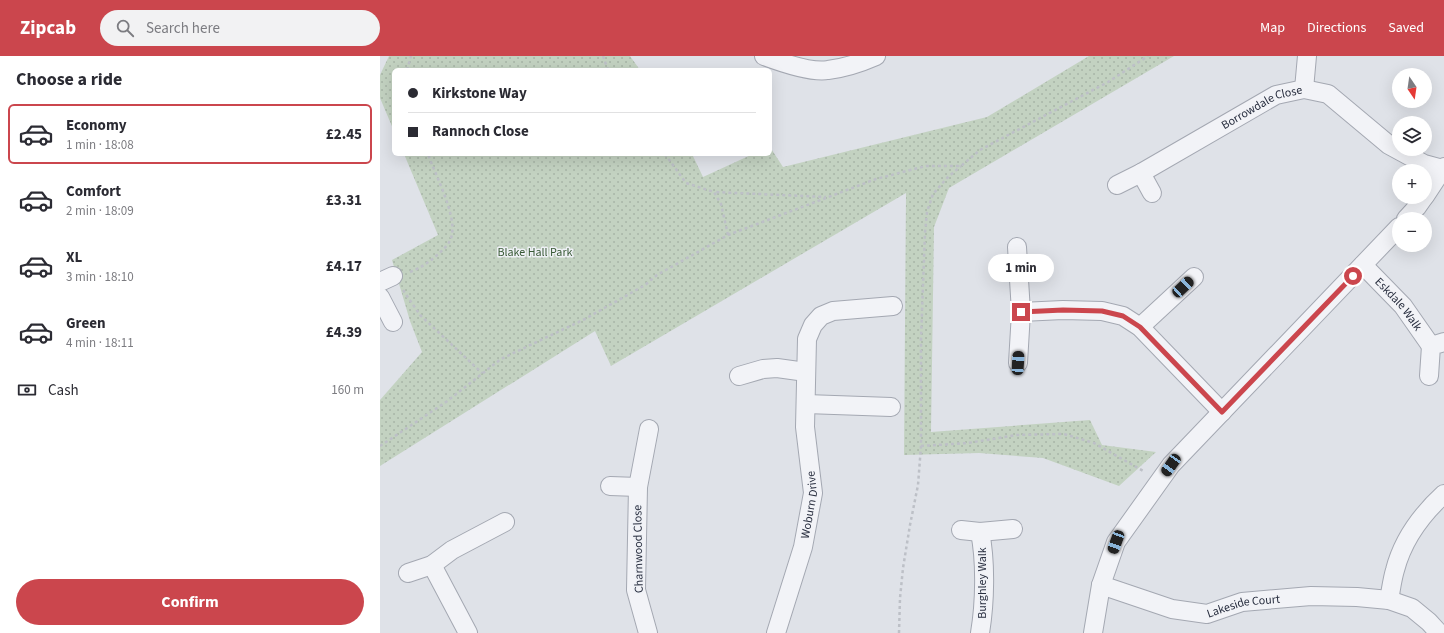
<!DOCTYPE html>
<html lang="en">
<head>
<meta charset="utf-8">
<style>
  :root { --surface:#fff; --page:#f2f2f3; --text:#2b2b33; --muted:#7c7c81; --line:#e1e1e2; --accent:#cb464d }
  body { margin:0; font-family:"Source Sans 3",sans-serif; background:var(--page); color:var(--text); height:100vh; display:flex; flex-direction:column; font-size:15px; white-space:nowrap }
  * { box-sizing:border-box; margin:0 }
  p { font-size:13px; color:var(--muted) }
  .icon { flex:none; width:22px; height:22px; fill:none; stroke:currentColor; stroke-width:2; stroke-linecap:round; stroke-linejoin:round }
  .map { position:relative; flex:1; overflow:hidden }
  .drawer { display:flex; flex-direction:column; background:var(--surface); width:380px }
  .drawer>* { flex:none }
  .banner { position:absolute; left:12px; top:12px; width:380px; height:88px; border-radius:6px; box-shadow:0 4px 16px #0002; display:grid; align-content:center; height:88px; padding:0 16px; background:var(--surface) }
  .needle { width:26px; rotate:167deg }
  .controls { position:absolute; left:1012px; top:12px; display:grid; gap:8px }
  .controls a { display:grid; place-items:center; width:40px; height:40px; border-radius:50%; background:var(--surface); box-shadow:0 4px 16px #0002; font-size:20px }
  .end { position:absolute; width:18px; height:18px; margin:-9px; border:5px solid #cb464d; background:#fff; box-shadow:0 0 0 2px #fff }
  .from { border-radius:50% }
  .bubble { position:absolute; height:28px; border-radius:14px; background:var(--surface); box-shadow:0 4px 16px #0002; font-size:13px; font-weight:700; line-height:28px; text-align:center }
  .car { position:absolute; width:12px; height:24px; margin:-12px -6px; border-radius:5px; box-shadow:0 0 3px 1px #0007; background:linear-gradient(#222 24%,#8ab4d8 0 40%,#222 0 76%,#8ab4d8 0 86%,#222 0) }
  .banner b { display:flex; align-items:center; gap:14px; height:38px; font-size:15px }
  .banner b+b { border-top:1px solid var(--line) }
  .banner i { width:10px; height:10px; background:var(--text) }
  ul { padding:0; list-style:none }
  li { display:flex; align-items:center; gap:12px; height:60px; margin:0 8px 6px; padding:0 8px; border:2px solid transparent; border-radius:6px }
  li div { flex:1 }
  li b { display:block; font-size:15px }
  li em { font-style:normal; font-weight:700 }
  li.selected { border-color:var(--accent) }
  li>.icon { width:36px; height:36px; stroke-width:1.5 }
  h2 { padding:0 16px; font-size:18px; line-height:48px }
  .pay { display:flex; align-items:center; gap:10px; height:44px; padding:0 16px; font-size:15px }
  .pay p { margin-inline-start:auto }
  .button { display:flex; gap:8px; margin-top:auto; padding:8px 16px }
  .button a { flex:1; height:46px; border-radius:24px; background:var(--accent); color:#fff; font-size:16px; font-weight:700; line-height:46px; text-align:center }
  header { display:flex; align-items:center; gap:24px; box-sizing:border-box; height:56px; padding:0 20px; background:var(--accent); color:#fff }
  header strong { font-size:19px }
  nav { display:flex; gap:22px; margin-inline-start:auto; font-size:14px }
  .search { width:280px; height:36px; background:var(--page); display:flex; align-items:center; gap:10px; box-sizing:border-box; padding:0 14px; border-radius:22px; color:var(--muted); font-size:15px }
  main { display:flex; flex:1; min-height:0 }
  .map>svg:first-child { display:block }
</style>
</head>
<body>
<header>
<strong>Zipcab</strong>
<div class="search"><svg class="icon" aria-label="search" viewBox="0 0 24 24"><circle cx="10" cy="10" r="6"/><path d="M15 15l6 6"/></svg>Search here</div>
<nav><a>Map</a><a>Directions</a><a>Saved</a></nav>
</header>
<main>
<section class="drawer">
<h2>Choose a ride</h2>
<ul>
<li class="selected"><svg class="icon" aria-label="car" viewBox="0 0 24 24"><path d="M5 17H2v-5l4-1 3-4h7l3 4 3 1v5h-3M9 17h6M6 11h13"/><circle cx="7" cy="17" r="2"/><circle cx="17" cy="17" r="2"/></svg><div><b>Economy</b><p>1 min · 18:08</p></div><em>£2.45</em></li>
<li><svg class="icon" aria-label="car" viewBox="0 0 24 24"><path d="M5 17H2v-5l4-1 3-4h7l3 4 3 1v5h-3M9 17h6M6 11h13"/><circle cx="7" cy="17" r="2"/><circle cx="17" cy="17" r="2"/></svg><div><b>Comfort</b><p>2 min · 18:09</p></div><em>£3.31</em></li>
<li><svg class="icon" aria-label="car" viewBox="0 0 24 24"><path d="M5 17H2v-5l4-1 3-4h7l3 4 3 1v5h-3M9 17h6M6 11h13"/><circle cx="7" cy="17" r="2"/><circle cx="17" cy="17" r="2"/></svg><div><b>XL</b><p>3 min · 18:10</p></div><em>£4.17</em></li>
<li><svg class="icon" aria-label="car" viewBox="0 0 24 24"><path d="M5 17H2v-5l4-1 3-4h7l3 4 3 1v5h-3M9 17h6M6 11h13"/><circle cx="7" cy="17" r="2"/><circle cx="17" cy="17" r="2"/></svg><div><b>Green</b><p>4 min · 18:11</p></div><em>£4.39</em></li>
</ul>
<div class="pay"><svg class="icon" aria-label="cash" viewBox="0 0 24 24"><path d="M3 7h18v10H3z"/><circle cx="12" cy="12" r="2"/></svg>Cash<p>160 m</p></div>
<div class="button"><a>Confirm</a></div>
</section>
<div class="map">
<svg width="1064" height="577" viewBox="0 0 1064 577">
  <defs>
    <pattern id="park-dots" width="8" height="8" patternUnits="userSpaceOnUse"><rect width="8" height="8" fill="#c3d2c1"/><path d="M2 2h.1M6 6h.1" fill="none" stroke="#a8b5a7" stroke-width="1.8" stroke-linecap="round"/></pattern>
  </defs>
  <rect width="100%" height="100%" fill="#dfe2e8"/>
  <!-- park -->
  <path fill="url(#park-dots)" d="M9,0H250L260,14H14V75L0,42V19Z
    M709,0H794L569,132L554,171L551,376L710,364L722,389L776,396L739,430L663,402L599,397L524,399L526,137L231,310L215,275L0,410V344L42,296L30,265L12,204L58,179L24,98H312L323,121L373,98H390V91L403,111L607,61Z"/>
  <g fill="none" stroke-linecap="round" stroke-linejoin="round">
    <defs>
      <g id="minor">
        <path d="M384,0C400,6 431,17 448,14C465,12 480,7 496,0"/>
        <path d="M924,33L927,0"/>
        <path d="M761,117L772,137"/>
        <path id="s1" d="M737,129L761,117L896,39L924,33L948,38L1009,89L1044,108L1063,113"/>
        <path d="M1045,140L1064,111"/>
        <path d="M1026,163L1037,151L1044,141"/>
        <path d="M637,191L641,256L638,307"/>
        <path id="s2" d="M983,209L1023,250L1051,290"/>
        <path d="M0,226L13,220"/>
        <path d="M0,241L13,266"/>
        <path d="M641,256L683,254L722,255L743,260L760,271L842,356"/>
        <path d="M760,271L814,221"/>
        <path d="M359,320L383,313L397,312L426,316"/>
        <path d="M1049,320L1051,290L1064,286"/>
        <path d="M426,348L511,351"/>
        <path d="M230,430L258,431"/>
        <path d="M581,474L600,476L633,473"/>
        <path d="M600,476C606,506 605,547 600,577"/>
        <path d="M52,509L88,577"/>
        <path d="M28,517L52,509L72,494L125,466"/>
        <path id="s3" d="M721,529L792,553L827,558L862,546L931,540L977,541L1009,544L1032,552L1049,566L1059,577"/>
        <path d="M1009,544C1011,534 1012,524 1015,514C1023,483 1041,459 1064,438"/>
        <path d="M268,577L256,534L258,431L269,373"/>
        <path id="s4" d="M396,577L423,491L433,437L425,371L427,283L433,269L441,260L453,255L513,250"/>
        <path d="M713,577L721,529L736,486L791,409L1019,171"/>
      </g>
    </defs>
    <!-- minor casing -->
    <use href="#minor" stroke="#a4a8b2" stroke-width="20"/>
    <!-- path -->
    <path stroke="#bdc0c7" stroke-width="2.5" stroke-dasharray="3 3" stroke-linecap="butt" d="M223,0L228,14
      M27,14L31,0
      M285,98L306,127L334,136
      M348,179L341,148L334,136L446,141
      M30,216C40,212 48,207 56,200C63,194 71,187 72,178C76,158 55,118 48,98
      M23,234L40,259L102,317
      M0,390L66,346L121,303L205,263L265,229L277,219L348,179L496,123L546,110H581L600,94L728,26L768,0
      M541,390L588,387L636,379L684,378L714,387L765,416
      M519,577L520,542L523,512L530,469L538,429L541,390V282L545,177L547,156L553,138L567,122L581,110"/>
    <!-- minor -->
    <use href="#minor" stroke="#f2f3f7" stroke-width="18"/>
  </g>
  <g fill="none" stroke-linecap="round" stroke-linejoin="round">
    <!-- route -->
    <path stroke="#cb464d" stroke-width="5" d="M641,256L683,254L722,255L743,260L760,271L842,356L973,220"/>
  </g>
  <g text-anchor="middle" stroke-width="3" stroke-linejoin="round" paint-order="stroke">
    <!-- street labels -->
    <g font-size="12" fill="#282e3f" stroke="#eff1f6">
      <text dy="4" stroke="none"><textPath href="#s1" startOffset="165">Borrowdale Close</textPath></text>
      <text dy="4" stroke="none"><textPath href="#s2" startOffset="53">Eskdale Walk</textPath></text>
      <text dy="4" stroke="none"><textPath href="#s4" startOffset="133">Woburn Drive</textPath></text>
      <text transform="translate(258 493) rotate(-91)" y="4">Charnwood Close</text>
      <text transform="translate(602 527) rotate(-90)" y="4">Burghley Walk</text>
      <text dy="4" stroke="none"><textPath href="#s3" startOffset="148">Lakeside Court</textPath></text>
    </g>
    <!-- park labels -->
    <g font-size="12" fill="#395a36" stroke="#eff1f6">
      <text x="155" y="200">Blake Hall Park</text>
    </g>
  </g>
</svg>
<div class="controls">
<a><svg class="needle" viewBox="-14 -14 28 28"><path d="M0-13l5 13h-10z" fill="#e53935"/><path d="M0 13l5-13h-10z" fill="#7c7c81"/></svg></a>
<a><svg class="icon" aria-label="layers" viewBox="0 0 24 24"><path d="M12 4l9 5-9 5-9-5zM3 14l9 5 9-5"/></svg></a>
<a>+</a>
<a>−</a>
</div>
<i class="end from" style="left:973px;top:220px"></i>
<i class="end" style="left:641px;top:256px"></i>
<div class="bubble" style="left:608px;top:198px;width:66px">1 min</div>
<i class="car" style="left:803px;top:231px;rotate:47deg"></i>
<i class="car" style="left:638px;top:307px;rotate:3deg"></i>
<i class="car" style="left:791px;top:409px;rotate:215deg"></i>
<i class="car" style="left:736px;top:486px;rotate:200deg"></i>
<div class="banner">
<b><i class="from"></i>Kirkstone Way</b>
<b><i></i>Rannoch Close</b>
</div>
</div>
</main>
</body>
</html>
